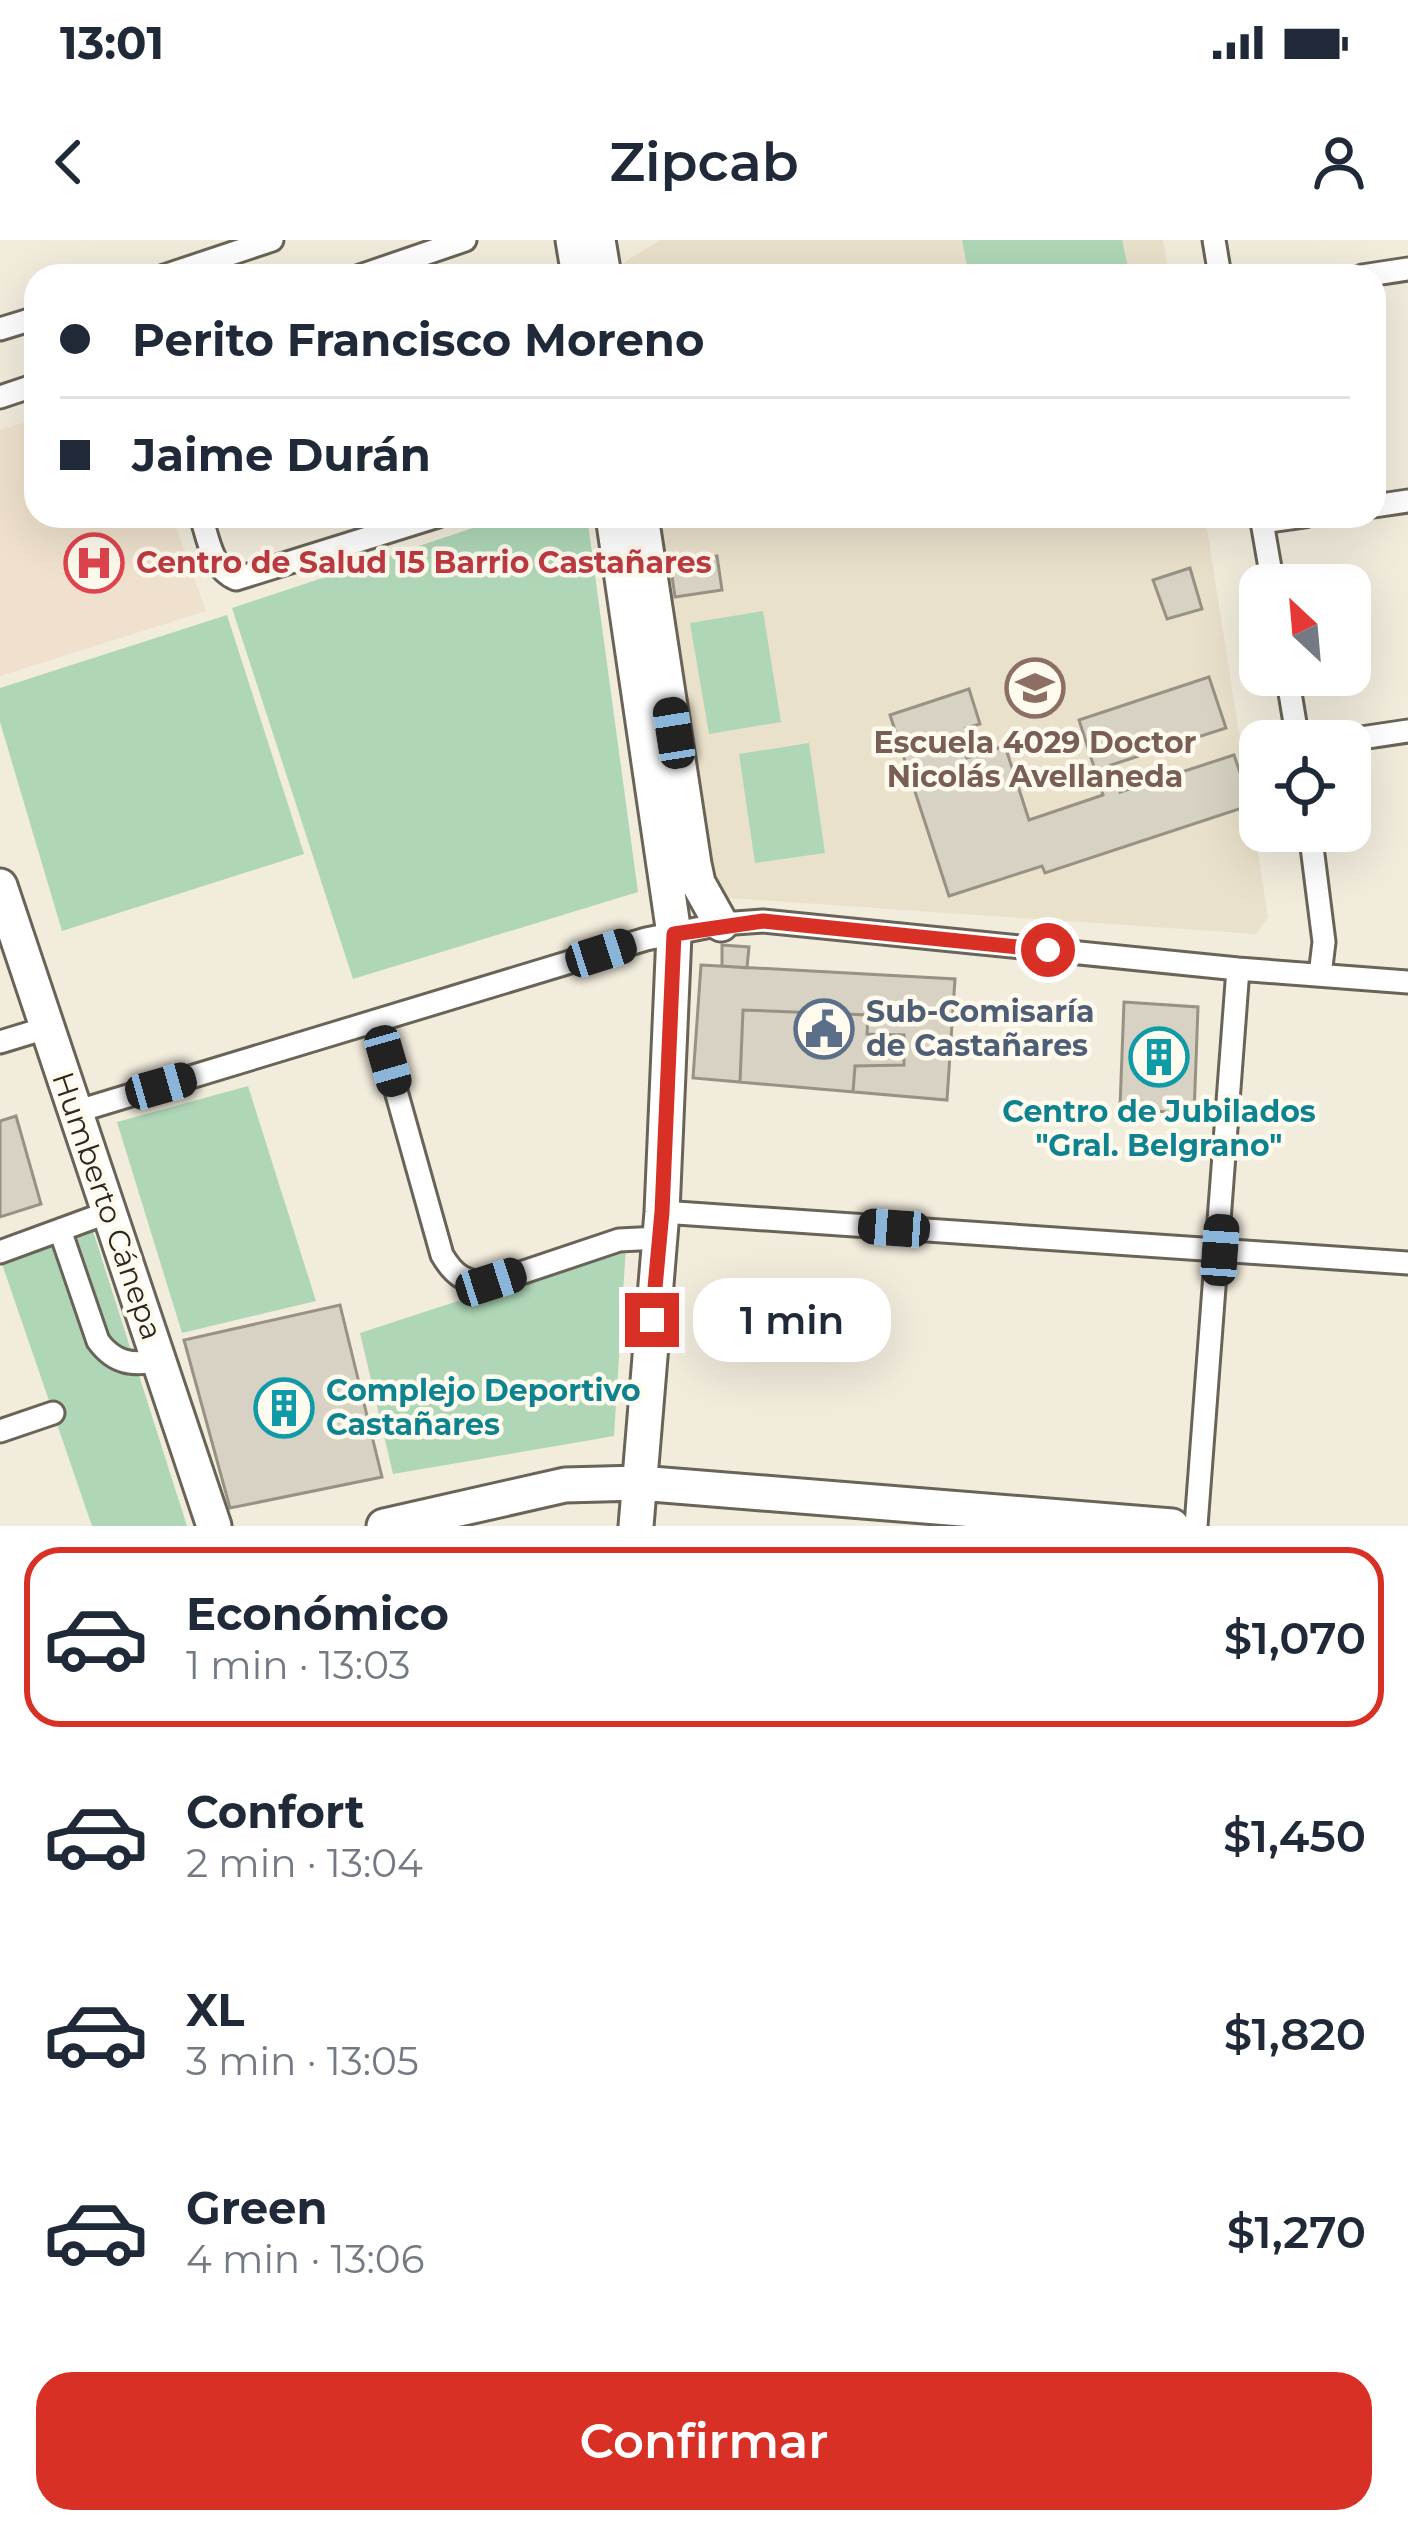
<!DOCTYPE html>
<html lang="es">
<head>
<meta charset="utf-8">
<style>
  :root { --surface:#fff; --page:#f6f6f7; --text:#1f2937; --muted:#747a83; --line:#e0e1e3; --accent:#d93025 }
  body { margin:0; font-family:Montserrat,sans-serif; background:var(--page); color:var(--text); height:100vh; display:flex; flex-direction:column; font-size:45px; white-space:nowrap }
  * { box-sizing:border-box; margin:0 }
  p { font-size:39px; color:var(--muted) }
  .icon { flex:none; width:66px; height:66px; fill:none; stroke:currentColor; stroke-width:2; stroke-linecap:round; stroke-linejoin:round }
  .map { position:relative; height:1286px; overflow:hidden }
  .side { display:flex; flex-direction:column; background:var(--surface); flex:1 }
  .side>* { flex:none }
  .banner { position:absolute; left:24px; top:24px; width:1362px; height:264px; border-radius:36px; box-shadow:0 12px 48px #0002; display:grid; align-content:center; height:264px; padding:0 36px; background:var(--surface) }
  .needle { width:78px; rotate:334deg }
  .tools { position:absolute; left:1239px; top:324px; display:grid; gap:24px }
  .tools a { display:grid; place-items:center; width:132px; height:132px; border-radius:24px; background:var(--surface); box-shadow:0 12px 48px #0002; font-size:60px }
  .end { position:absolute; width:54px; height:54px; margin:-27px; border:15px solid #d93025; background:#fff; box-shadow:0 0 0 6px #fff }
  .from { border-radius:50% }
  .bubble { position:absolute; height:84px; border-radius:36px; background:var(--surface); box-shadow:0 12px 48px #0002; font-size:39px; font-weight:600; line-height:84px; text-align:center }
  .car { position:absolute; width:36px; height:72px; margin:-36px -18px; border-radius:15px; box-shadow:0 0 9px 3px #0007; background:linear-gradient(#222 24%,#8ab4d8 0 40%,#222 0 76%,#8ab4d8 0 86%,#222 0) }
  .banner b { display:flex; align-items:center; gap:42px; height:114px; font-size:45px }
  .banner b+b { border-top:3px solid var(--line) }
  .banner i { width:30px; height:30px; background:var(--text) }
  ul { padding:21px 0 0; list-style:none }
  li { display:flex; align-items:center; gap:36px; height:180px; margin:0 24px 18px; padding:0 12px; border:6px solid transparent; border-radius:36px }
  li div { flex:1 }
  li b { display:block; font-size:45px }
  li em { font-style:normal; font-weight:600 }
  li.on { border-color:var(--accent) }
  li>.icon { width:108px; height:108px; stroke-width:1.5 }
  .cta { display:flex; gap:24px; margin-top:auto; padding:24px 36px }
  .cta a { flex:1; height:138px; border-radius:36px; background:var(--accent); color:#fff; font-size:48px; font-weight:600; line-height:138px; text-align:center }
  .status { display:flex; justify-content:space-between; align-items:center; height:84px; padding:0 60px; background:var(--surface); direction:ltr }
  .status svg { height:33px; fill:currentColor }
  header { display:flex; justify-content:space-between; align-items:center; height:156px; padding:0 36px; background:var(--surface); font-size:54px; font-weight:600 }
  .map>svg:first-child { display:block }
</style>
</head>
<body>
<div class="status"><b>13:01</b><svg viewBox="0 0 49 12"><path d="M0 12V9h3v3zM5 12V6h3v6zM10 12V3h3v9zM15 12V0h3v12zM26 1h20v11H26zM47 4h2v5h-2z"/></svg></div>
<header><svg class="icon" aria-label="back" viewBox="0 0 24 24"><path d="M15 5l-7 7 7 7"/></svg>Zipcab<svg class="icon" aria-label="person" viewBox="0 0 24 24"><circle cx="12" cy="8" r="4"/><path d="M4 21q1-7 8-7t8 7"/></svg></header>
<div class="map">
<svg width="1408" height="1286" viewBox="0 0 1408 1286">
  <rect width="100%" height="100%" fill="#f2ecdd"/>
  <!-- built -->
  <path fill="#eae1cb" d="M660,0H1163L1169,36H625L623,23Z
    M651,276H1205L1268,677L1256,694L729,658L710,642Z"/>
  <!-- medical -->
  <path fill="#efe1cd" d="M36,179V276H172L206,371L0,436V190Z"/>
  <!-- green -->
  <path fill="#afd7b7" d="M962,0H1122L1130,36H969Z
    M509,276H587L638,652L353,739L232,368Z
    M763,371L781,482L709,494L690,383Z
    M227,375L304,614L62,691L0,482V448Z
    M809,503L825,613L755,623L739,514Z
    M248,846L316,1061L182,1093L117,882Z
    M93,991L187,1286H92L1,1021Z
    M626,1006L614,1196L393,1234L360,1093Z"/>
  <!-- building -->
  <path fill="#d7d2c3" stroke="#979284" stroke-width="3" d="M717,316L722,350L675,357L670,323Z
    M1190,328L1202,369L1167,379L1153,340Z
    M1209,437L1226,488L1111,525L1120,552L1234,515L1251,565L1045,633L1042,626L949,656L890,475L969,449L980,484L966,488L971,504L963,507L967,518L1005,506L1029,580L1103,555L1079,480Z
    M722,705L749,707L747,728L722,726Z
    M701,725L955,739L947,860L693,838Z
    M701,725L955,739L947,860L853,852L855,826L904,825V795L867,794L868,775L743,770L740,842L693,838Z
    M1124,762L1198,767L1194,875L1120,867Z
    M16,876L41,964L0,977V881Z
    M340,1065L382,1237L230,1268L184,1100Z"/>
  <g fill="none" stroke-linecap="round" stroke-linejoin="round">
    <defs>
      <path id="street" d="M1214,0L1220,36
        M164,36L272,0
        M360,36L465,0
        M1362,36L1408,29
        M0,89L36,78
        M0,157L36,145
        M1374,266L1408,261
        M201,276C208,299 212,329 236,339L438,276
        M1261,276L1273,345
        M1262,282L1305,276
        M1287,435L1298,501
        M1341,501L1408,491
        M1310,591L1324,702L1320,735
        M377,783L442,1015C455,1037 466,1043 491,1043L619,1000L659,998
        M0,802L46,788
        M75,872L646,699L721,684L763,681L1238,729L1408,742
        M662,972L1408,1023
        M61,993L98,1101C115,1124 132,1125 159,1121
        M0,1012L109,972
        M0,1191L53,1173
        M1196,1286L1238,729"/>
      <path id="secondary" d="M573,0L579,36
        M598,0L604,36
        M613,276L674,694L662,972L636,1286
        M641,276L694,624L698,643L721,684
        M0,646L214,1286
        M384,1286L565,1245L639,1243L1172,1286"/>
    </defs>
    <!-- street casing -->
    <use href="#street" stroke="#696457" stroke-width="27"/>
    <!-- secondary casing -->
    <use href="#secondary" stroke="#696457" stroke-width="39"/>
    <!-- street -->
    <use href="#street" stroke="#fff" stroke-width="21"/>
    <!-- secondary -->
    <use href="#secondary" stroke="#fff" stroke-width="33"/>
  </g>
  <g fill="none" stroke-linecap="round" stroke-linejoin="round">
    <!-- route -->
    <path stroke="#d93025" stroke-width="15" d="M652,1080L662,972L674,694L763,681L1048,710"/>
  </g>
  <!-- icons -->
  <defs>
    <symbol id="hospital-ring" viewBox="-11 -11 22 22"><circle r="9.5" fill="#fffaee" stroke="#e0444e" stroke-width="1.5"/><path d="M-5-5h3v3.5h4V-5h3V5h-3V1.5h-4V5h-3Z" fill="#e0444e"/></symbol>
    <symbol id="school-ring" viewBox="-11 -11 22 22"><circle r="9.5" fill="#fffaee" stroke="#8d6e63" stroke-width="1.5"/><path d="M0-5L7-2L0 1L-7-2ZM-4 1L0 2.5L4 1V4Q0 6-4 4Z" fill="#8d6e63"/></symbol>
    <symbol id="civic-ring" viewBox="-11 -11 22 22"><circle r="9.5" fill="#fffaee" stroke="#5c6f8a" stroke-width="1.5"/><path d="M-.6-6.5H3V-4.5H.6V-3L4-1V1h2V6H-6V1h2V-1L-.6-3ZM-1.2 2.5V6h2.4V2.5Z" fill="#5c6f8a"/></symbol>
    <symbol id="building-ring" viewBox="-11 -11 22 22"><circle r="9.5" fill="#fffaee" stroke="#0f9aa8" stroke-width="1.5"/><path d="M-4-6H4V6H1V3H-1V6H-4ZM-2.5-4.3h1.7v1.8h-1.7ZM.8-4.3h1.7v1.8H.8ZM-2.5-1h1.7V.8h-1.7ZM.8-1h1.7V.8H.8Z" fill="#0f9aa8"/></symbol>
  </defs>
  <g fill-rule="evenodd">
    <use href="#hospital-ring" x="61" y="290" width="66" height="66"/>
    <use href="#school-ring" x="1002" y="415" width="66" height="66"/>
    <use href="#civic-ring" x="791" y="756" width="66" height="66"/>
    <use href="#building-ring" x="1126" y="784" width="66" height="66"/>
    <use href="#building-ring" x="251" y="1135" width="66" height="66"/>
  </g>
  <g text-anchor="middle" stroke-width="9" stroke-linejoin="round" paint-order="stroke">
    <!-- health labels -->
    <g font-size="30" font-weight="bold" fill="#be3a42" stroke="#fffaee" text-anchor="start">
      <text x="136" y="333">Centro de Salud 15 Barrio Castañares</text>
    </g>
    <!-- education labels -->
    <g font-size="30" font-weight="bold" fill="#785e54" stroke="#fffaee">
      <text x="1035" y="513">Escuela 4029 Doctor<tspan x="1035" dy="34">Nicolás Avellaneda</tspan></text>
    </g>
    <!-- service labels -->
    <g font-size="30" font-weight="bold" fill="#4e5e75" stroke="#fffaee" text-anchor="start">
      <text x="866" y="782">Sub-Comisaría<tspan x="866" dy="34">de Castañares</tspan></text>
    </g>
    <!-- culture labels -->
    <g font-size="30" font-weight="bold" fill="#0d838f" stroke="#fffaee">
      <text x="1159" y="882">Centro de Jubilados<tspan x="1159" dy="34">"Gral. Belgrano"</tspan></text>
      <text x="326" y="1161" text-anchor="start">Complejo Deportivo<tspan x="326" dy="34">Castañares</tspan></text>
    </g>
    <!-- street labels -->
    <g font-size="30" fill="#292721" stroke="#fffaee">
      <text transform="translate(107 966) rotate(71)" y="10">Humberto Cánepa</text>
    </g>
  </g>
</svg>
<div class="tools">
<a><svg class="needle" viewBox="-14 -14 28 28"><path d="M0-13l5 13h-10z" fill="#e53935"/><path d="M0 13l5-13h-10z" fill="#747a83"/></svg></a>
<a><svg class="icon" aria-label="locate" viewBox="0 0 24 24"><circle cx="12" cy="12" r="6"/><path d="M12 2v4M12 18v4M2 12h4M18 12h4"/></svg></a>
</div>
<i class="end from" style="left:1048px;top:710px"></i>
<i class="end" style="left:652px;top:1080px"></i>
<div class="bubble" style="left:693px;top:1038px;width:198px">1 min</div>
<i class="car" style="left:674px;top:493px;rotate:351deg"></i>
<i class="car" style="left:601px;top:713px;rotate:72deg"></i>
<i class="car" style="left:388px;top:821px;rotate:164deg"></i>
<i class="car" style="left:161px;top:846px;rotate:74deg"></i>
<i class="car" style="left:894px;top:988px;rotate:274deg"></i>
<i class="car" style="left:1220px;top:1010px;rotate:4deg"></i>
<i class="car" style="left:491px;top:1042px;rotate:72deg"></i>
<div class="banner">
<b><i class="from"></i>Perito Francisco Moreno</b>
<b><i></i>Jaime Durán</b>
</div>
</div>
<section class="side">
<ul>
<li class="on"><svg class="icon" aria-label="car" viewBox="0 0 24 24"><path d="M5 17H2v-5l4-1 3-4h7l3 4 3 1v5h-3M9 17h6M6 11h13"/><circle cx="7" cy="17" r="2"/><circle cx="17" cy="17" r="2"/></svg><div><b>Económico</b><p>1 min · 13:03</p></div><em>$1,070</em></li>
<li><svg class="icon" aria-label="car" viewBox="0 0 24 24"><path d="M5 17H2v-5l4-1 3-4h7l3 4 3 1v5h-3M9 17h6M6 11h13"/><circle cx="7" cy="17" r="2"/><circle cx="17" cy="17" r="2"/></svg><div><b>Confort</b><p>2 min · 13:04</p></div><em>$1,450</em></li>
<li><svg class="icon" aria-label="car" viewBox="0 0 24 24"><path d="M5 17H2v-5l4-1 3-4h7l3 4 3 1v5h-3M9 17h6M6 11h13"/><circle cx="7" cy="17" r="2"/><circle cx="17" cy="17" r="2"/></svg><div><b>XL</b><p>3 min · 13:05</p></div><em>$1,820</em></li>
<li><svg class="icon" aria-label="car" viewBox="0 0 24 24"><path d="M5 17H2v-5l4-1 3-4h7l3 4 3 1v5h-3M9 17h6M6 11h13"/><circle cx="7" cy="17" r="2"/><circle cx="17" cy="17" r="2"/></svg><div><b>Green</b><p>4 min · 13:06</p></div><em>$1,270</em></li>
</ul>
<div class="cta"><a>Confirmar</a></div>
</section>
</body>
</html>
